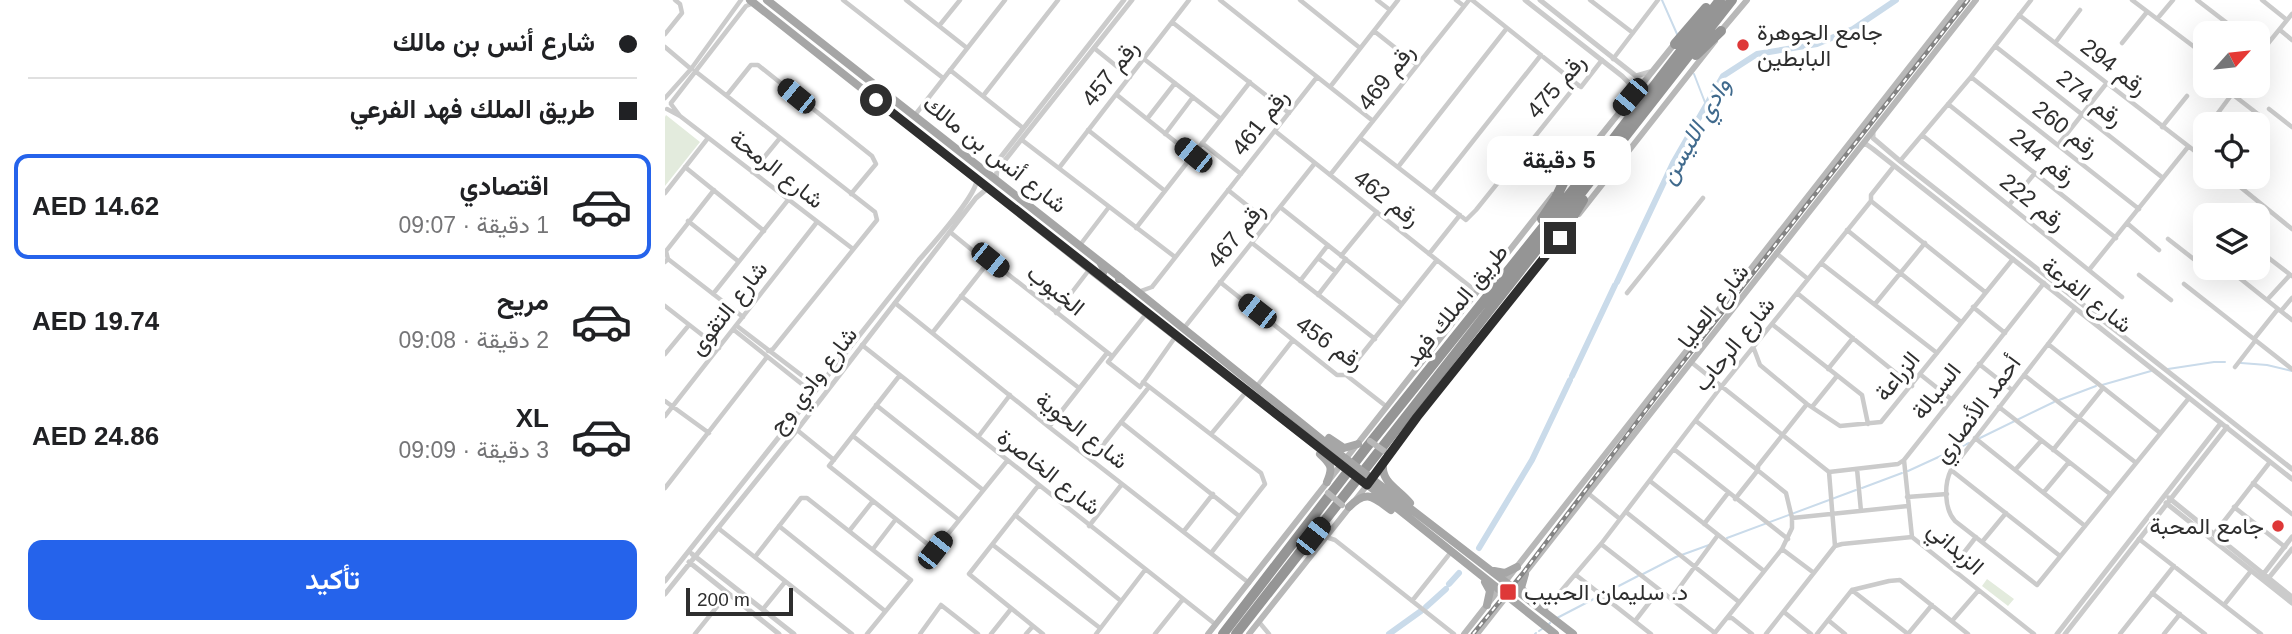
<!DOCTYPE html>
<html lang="ar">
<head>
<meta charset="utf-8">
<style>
  :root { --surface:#fff; --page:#f2f2f2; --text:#202124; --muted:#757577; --line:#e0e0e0; --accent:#2563eb }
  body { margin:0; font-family:Helvetica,Vazirmatn,sans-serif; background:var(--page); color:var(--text); direction:rtl; height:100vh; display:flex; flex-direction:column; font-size:26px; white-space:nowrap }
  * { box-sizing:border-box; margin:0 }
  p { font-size:23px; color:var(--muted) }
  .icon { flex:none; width:38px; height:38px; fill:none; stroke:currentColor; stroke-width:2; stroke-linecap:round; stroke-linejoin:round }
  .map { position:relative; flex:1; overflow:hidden; direction:ltr }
  .side { display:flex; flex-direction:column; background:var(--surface); width:665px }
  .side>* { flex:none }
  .guide { display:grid; align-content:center; height:154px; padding:0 28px; background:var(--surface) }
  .needle { width:46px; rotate:63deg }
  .controls { position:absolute; left:1528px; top:21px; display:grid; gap:14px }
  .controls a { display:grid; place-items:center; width:77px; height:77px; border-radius:14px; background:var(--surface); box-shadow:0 7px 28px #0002; font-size:35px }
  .scale { position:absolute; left:21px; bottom:18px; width:107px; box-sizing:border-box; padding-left:7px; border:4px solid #2e2e2e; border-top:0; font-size:19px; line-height:24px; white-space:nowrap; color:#2e2e2e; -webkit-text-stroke:5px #fff; paint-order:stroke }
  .end { position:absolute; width:32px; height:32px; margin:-16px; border:9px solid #2e2e2e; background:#fff; box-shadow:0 0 0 4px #fff }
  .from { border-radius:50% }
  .bubble { position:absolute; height:49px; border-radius:14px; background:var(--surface); box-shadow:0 7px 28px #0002; font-size:23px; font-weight:600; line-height:49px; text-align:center; direction:rtl }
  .car { position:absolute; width:21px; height:42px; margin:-21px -10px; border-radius:9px; box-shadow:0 0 5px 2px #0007; background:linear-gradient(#222 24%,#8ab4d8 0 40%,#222 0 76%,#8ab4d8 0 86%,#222 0) }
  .guide b { display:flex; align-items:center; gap:24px; height:66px; font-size:26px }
  .guide b+b { border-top:2px solid var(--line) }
  .guide i { width:18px; height:18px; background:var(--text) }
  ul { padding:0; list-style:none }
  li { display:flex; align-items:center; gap:21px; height:105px; margin:0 14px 10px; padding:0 14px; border:4px solid transparent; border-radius:14px }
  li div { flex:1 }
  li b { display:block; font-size:26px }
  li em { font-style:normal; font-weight:600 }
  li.on { border-color:var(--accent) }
  li>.icon { width:63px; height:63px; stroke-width:1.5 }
  .primary-button { display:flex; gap:14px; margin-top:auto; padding:14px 28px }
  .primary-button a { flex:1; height:80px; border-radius:14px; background:var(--accent); color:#fff; font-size:28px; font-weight:600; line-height:80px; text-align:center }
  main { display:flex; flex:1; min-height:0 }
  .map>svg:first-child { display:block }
</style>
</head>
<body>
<main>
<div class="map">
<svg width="1627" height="634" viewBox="0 0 1627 634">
  <rect width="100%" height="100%" fill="#fff"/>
  <!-- green -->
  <path fill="#e3ebdd" d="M1,115L35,142L0,186V117Z
    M1322,579L1349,599L1343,606L1317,586Z"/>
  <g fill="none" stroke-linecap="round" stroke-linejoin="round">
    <!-- stream -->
    <path stroke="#cadbea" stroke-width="2" d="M997,0L1012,34
      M1029,74L1041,105
      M1576,363L1602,365L1627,371
      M1503,369L1549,362H1560
      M1437,385L1486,371
      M1394,400L1431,386
      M1315,438L1389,402
      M1243,471L1304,443
      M1197,488L1237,473
      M1062,538L1191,490
      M978,574L1011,557L1044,545
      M892,618L973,576
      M884,624L885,623
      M874,631L877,629
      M870,634L871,633"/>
    <!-- river -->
    <path stroke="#cadbea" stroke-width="6" d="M952,282L1008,163L1058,76L1092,54L1152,44L1188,29L1231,0
      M907,376L950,285
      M814,548L867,460L905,380
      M784,584L794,573
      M761,607L781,589
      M724,634L756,611"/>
    <!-- minor -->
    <path stroke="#cbcbcb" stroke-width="4.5" d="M178,0L278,78
      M241,0L302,48
      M555,0L708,121
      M635,0L695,48
      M712,0L725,10
      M791,0L799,6
      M807,0L912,84
      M925,0L968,33
      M1467,0L1540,55
      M1532,0L1575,33
      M1597,0L1622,20
      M1354,15L1540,159
      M1492,19L1508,0
      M507,22L624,113
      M274,26L295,0
      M1615,30L1627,40
      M709,31L752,65
      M0,34L17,13L15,4L10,0
      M1390,43L1415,10
      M1457,43L1482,12
      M1330,46L1498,178
      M0,47L26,69
      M429,48L465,77
      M1592,57L1627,14
      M479,59L556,119
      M948,59L993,0
      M285,70L358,128
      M30,71L210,212L212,220L108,349L103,351
      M1306,77L1474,209
      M665,87L733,0
      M1567,94L1598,118
      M62,95L86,65H93L207,156L211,164L186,194
      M452,95L527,155
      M318,96L393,0
      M0,98L26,69L76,0
      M6,103L81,6L89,3
      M1283,104L1451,238
      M2,109L15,116L6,104
      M1604,109L1627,127
      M250,115L340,0
      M15,116L188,249
      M1550,117L1573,86
      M482,119L510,83
      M1497,127L1522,96
      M423,130L500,191
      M610,131L812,292
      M500,134L528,97
      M1257,135L1457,297
      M695,138L801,220L811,210L912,84L916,87L937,60
      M357,140L510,257
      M537,143L576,174
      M1393,145L1441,84
      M1235,161L1306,77L1366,0
      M20,167L99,231
      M733,167L842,28
      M394,168L524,0
      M87,172L115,138
      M665,175L804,0
      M1563,177L1627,229
      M563,190L603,222
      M0,193L43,138
      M767,193L876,55
      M1206,201L1320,292
      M1344,205L1370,173
      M615,207L737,304
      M23,221L73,261
      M1463,224L1494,250
      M471,228L585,82
      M1182,230L1296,322
      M285,232L323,263
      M1503,239L1535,264
      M587,243L710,339
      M415,245L444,207
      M1592,249L1627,276
      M1111,253L1143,279
      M764,254L795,215
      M676,256L712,212
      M653,258L671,272
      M3,259L78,317
      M0,262L3,259L1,251L49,190
      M1156,263L1272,353
      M1562,268L1627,320
      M1424,270L1523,147
      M1474,275L1506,300
      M635,281L663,245
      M555,282L672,375H681L722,407
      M1519,284L1627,369
      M473,292L487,287L652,77
      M962,293L1038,198
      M1132,293L1247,386
      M48,294L123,200
      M653,295L681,259
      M296,296L414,388
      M1602,300L1625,275
      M230,303L384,427L584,583
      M1210,304L1260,243
      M0,306L54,348
      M1308,307L1340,333
      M1410,309L1286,470C1279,484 1279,509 1290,521L1372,585L1524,398
      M1616,311L1627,298
      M391,313L424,270
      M481,314L443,362L475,387L511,336
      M1108,325L1197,395L1203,424
      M72,326L152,387
      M519,328L650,163
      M69,330L148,393
      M268,332L325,260L447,356
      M1589,339L1613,309
      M1383,344L1494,432
      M197,345L550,624
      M1089,349L1095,365L1142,404L1175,426L1216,422L1348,259
      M0,354L24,325
      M1026,362L1164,472L1170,546L1101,634
      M1314,364L1347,390
      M1570,367L1590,341
      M1163,369L1188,338
      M681,374L772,260
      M235,375L164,466L270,550L342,461
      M1256,375L1286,399
      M1359,375L1470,462
      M478,382L596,473L600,484L546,553
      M592,386L628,340
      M0,401L44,433
      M211,405L318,490
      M1147,407L1172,376
      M1334,407L1445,494
      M0,416L152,222
      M1031,421L1121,493L1127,518V528L1117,549L1049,634
      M456,422L574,516
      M384,427L442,353
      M132,430L169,460
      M547,433L581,392
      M188,436L294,520
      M313,437L345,395
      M1310,438L1420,526
      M1010,450L1123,539
      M1388,450L1438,388
      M426,460L484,387
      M1239,460L1247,537L1369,634
      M1192,469L1196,511
      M1351,469L1376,441
      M1286,470L1395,556
      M1164,472L1233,464L1239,460L1379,283
      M985,481L1099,571
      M1588,483L1627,514
      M373,486L304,574L378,634
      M0,488L102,357
      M1379,492L1404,462
      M924,494L955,519
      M1242,497L1282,494
      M1070,499L1093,470V466L1142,404
      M1569,507L1620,547
      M961,512L1074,602
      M350,515L456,601
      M1127,518L1243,506
      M1039,524L1063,493
      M114,526L220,611
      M424,526L457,484
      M53,528L187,634
      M185,530L208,501
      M519,531L548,494
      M1549,534L1605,462
      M661,537L670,540L789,634
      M1474,539L1596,634
      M1317,542L1341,513
      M936,544L1050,633
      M328,545L435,628
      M1170,546L1177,544L1247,537
      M208,549L231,519
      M1117,549L1149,573
      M90,557L136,498H142L246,580L202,634
      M1287,568L1311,537
      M911,575L986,634
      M1187,590L1224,581L1235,580L1303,634
      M1188,591L1243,634
      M1487,593L1540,634
      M1006,599L1053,535
      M747,601L786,552
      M1559,605L1586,571
      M98,609L120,582
      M879,611L936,544L1056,387L1206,201V195L1229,166
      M1119,612L1146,634
      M1063,618H1067L1087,634
      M1163,620L1180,634
      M970,621L994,590
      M1287,621L1313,591
      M594,622L604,634
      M30,634L63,593
      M255,634L276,605L313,634
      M326,634L346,609
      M361,634L368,626
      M431,634L480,570
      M490,634L518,599
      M1152,634L1187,590
      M1243,634L1267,605
      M1455,634L1509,566
      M1499,634L1515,614"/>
    <!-- tertiary -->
    <path stroke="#cbcbcb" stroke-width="5" d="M860,0L957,76L964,83L966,96
      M875,0L971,76L988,71
      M1208,130V138L1235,161L1627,469
      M1197,145L1201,144L1208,149L1627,479
      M320,170L328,167L459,0
      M331,179L332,170L337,164L467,0
      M1504,498L1627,597
      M1501,503L1627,603
      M27,554L129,634
      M24,562L114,634
      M1597,576L1627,537
      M1602,580L1627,549
      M0,581C85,475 169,367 254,260C267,245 312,195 312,179
      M0,594L132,430L311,198L323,188
      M1392,634L1556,423
      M1400,634L1562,427"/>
    <!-- secondary -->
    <path stroke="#b8b8b8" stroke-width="6" d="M1055,32L1082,0
      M897,184L1011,42
      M914,214L1050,41
      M543,634L888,195
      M584,634L707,479L752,417L896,237
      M799,634L1297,0
      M812,634L1311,0"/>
    <!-- primary -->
    <path stroke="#a6a6a6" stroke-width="8" d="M85,0L431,274L438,273L439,269L435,262
      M102,0L457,279
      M431,274L676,465
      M454,279H457L681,459
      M664,438L679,448L693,444
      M655,454C667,465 668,468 662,482
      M718,464C716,483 734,489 745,503
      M707,479L908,634
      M703,485L890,634
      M684,507C702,489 708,497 726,510
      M829,571L840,573L852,567
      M860,574L856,588L862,596
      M820,582L825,591L822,605"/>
    <!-- motorway -->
    <path stroke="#959595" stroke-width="10" d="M1010,44L1041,8
      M1031,55L1056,31
      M877,219L891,198L899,181
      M895,238L918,200
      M558,634L701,448L940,150L1055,0
      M571,634L1067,0"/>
    <defs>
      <path id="rail" d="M808,634L858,573L993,394L1303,0"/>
    </defs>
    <!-- rail casing -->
    <use href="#rail" stroke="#838383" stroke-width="4.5"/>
    <!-- rail -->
    <use href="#rail" stroke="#fff" stroke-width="2" stroke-dasharray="5" stroke-linecap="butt"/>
    <!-- secondary-bridge -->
    <path stroke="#b8b8b8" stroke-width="6" d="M705,441L719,451
      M663,493L677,505"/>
    <!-- primary-bridge -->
    <path stroke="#a6a6a6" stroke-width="8" d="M681,459L707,479
      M676,465L703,485"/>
  </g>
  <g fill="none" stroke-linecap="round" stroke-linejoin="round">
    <!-- route -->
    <path stroke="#2e2e2e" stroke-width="9" d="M211,100L702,485L752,417L895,238"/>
  </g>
  <!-- markers -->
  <g fill="#de3838" stroke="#fff" stroke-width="2.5">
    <circle cx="1078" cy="45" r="7"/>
    <circle cx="1613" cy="526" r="7"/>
    <rect x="834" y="583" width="18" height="18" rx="3.5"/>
  </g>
  <g text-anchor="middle" stroke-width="7" stroke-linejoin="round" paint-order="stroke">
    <!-- poi labels -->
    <g font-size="23" fill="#2e2e2e" stroke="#fff" text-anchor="start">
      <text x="1092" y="40">جامع الجوهرة<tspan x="1092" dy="26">البابطين</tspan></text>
      <text x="1599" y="534" text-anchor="end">جامع المحبة</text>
      <text x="859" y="600">د. سليمان الحبيب</text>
    </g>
    <!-- street labels -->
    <g font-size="23" fill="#2e2e2e" stroke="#fff">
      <text transform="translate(1449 67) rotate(38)" y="8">رقم 294</text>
      <text transform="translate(445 73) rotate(-52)" y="8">رقم 457</text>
      <text transform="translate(721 77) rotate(-52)" y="8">رقم 469</text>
      <text transform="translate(891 86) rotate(-49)" y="8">رقم 475</text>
      <text transform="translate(1425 98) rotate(38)" y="8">رقم 274</text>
      <text transform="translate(595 122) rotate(-52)" y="8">رقم 461</text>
      <text transform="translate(1401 129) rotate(38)" y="8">رقم 260</text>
      <text transform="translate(330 154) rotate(38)" y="8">شارع أنس بن مالك</text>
      <text transform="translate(1378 157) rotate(39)" y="8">رقم 244</text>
      <text transform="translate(112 169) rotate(38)" y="8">شارع الرمحة</text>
      <text transform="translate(722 198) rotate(38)" y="8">رقم 462</text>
      <text transform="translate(1368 202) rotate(39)" y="8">رقم 222</text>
      <text transform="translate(571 235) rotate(-51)" y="8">رقم 467</text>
      <text transform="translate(391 290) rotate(39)" y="8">الخبوب</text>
      <text transform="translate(1422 295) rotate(38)" y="8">شارع الفرعة</text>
      <text transform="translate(791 305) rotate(-51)" y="8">طريق الملك فهد</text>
      <text transform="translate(1048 306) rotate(-52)" y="8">شارع العليا</text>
      <text transform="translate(63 308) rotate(-52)" y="8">شارع التقوى</text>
      <text transform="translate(665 343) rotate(35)" y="8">رقم 456</text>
      <text transform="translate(1069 344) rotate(-51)" y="8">شارع الرحاب</text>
      <text transform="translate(1232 376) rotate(-51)" y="8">الزراعة</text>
      <text transform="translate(148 380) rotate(-52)" y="8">شارع وادي وج</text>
      <text transform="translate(1271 391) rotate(-52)" y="8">السبالة</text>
      <text transform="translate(1312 409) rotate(-53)" y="8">أحمد الأنصاري</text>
      <text transform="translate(417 430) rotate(38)" y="8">شارع الحوية</text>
      <text transform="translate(384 472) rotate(38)" y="8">شارع الخاصرة</text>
      <text transform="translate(1291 548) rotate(42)" y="8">الزبداني</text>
    </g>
    <!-- water labels -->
    <g font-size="24" font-style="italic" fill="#406a8d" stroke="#fff">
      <text transform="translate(1030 131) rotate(-60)" y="8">وادي الليسن</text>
    </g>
  </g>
</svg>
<div class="controls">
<a><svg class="needle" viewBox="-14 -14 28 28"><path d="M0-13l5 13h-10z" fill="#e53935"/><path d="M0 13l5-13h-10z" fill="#757577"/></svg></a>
<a><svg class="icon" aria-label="locate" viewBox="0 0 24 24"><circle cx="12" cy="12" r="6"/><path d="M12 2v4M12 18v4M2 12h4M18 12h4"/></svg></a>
<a><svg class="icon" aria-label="layers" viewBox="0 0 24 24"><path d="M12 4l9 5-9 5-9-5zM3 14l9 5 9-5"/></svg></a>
</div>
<div class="scale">200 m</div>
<i class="end from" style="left:211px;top:100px"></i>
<i class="end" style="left:895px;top:238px"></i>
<div class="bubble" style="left:822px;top:136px;width:144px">5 دقيقة</div>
<i class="car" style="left:131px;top:96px;rotate:309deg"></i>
<i class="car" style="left:965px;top:97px;rotate:220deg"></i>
<i class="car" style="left:528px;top:155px;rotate:309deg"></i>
<i class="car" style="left:325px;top:260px;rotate:129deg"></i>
<i class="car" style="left:592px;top:311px;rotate:308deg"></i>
<i class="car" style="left:648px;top:536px;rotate:38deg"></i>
<i class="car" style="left:270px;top:550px;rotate:38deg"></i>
</div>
<section class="side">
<div class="guide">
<b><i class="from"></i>شارع أنس بن مالك</b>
<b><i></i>طريق الملك فهد الفرعي</b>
</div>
<ul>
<li class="on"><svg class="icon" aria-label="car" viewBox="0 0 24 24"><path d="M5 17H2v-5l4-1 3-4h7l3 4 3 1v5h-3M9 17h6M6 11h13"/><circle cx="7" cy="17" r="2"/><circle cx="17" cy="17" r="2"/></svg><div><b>اقتصادي</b><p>1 دقيقة · 09:07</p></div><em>AED 14.62</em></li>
<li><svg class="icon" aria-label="car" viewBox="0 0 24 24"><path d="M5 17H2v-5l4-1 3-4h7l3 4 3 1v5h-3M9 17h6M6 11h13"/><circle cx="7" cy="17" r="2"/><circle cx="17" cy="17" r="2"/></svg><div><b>مريح</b><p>2 دقيقة · 09:08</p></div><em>AED 19.74</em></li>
<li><svg class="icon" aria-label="car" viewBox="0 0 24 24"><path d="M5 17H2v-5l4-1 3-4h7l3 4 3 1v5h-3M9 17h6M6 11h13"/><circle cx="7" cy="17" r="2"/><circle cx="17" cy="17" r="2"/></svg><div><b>XL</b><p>3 دقيقة · 09:09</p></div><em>AED 24.86</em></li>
</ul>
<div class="primary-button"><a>تأكيد</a></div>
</section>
</main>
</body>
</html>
